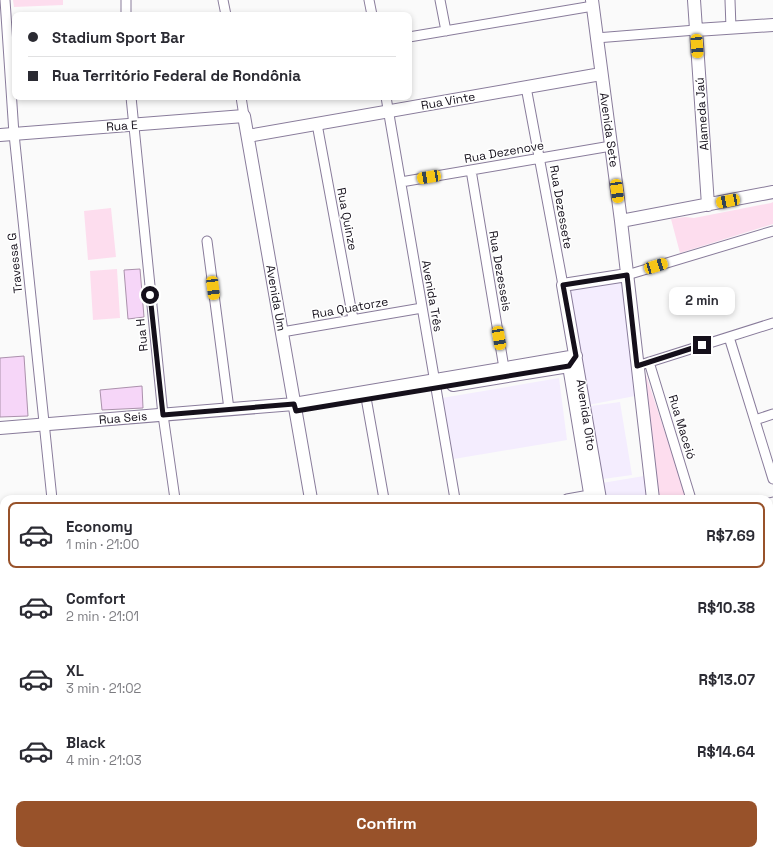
<!DOCTYPE html>
<html lang="en">
<head>
<meta charset="utf-8">
<style>
  :root { --surface:#fff; --page:#f7f7f7; --text:#2b2b33; --muted:#7c7c81; --line:#e1e1e2; --accent:#98522a }
  body { margin:0; font-family:"Space Grotesk",sans-serif; background:var(--page); color:var(--text); height:100vh; display:flex; flex-direction:column; font-size:15px; white-space:nowrap }
  * { box-sizing:border-box; margin:0 }
  p { font-size:13px; color:var(--muted) }
  .icon { flex:none; width:22px; height:22px; fill:none; stroke:currentColor; stroke-width:2; stroke-linecap:round; stroke-linejoin:round }
  .map { position:relative; flex:1; overflow:hidden }
  .panel { position:absolute; left:0px; top:495px; width:773px; height:360px; display:flex; flex-direction:column; background:var(--surface); border-radius:12px 12px 0 0; box-shadow:0 2px 6px #0003 }
  .panel>* { flex:none }
  .top-card { position:absolute; left:12px; top:12px; width:400px; height:88px; border-radius:8px; box-shadow:0 2px 6px #0003; display:grid; align-content:center; height:88px; padding:0 16px; background:var(--surface) }
  .end { position:absolute; width:18px; height:18px; margin:-9px; border:5px solid #15101b; background:#fff; box-shadow:0 0 0 2px #fff }
  .from { border-radius:50% }
  .bubble { position:absolute; height:28px; border-radius:8px; background:var(--surface); box-shadow:0 2px 6px #0003; font-size:13px; font-weight:800; line-height:28px; text-align:center }
  .car { position:absolute; width:12px; height:24px; margin:-12px -6px; border-radius:5px; box-shadow:0 0 3px 1px #0007; background:linear-gradient(#f5c518 24%,#345 0 40%,#f5c518 0 76%,#345 0 86%,#f5c518 0) }
  .top-card b { display:flex; align-items:center; gap:14px; height:38px; font-size:15px }
  .top-card b+b { border-top:1px solid var(--line) }
  .top-card i { width:10px; height:10px; background:var(--text) }
  ul { padding:7px 0 0; list-style:none }
  li { display:flex; align-items:center; gap:12px; height:66px; margin:0 8px 6px; padding:0 8px; border:2px solid transparent; border-radius:8px }
  li div { flex:1 }
  li b { display:block; font-size:15px }
  li em { font-style:normal; font-weight:800 }
  li.on { border-color:var(--accent) }
  li>.icon { width:36px; height:36px; stroke-width:1.5 }
  .cta { display:flex; gap:8px; margin-top:auto; padding:8px 16px }
  .cta a { flex:1; height:46px; border-radius:8px; background:var(--accent); color:#fff; font-size:16px; font-weight:800; line-height:46px; text-align:center }
  .map>svg:first-child { display:block }
</style>
</head>
<body>
<div class="map">
<svg width="773" height="855" viewBox="0 0 773 855">
  <rect width="100%" height="100%" fill="#fafafa"/>
  <!-- built -->
  <path fill="#f4edfe" d="M622,283L635,396L588,405L570,289Z
    M559,378L567,440L454,459L442,398Z
    M620,402L632,475L603,479L591,406Z
    M644,476L647,499H605L602,483Z"/>
  <!-- green -->
  <path fill="#fdddee" d="M13,0H63V5L14,7Z
    M773,202V224L680,253L671,219L685,217L694,218L771,203Z
    M111,208L116,257L88,260L84,211Z
    M117,269L120,318L93,320L90,271Z
    M644,369L687,499H659Z
    M593,851H655V855H594Z"/>
  <g fill="none" stroke-linecap="round" stroke-linejoin="round">
    <!-- stream -->
    <path stroke="#a4b9de" stroke-width="2.5" d="M769,591L773,589"/>
  </g>
  <!-- building -->
  <path fill="#f6d6f8" stroke="#ab91ac" d="M140,269L144,317L128,319L124,270Z
    M24,356L28,416L0,417V358Z
    M142,386L143,408L102,410L100,390Z"/>
  <g fill="none" stroke-linecap="round" stroke-linejoin="round">
    <defs>
      <path id="street" d="M5,0L14,134L52,499
        M126,0V15
        M223,0L226,15
        M369,0L372,15
        M440,0L446,31
        M730,0L731,28
        M409,37L593,6
        M596,38L696,30
        M526,87L563,285
        M131,97L163,415L175,499
        M241,97L244,116
        M386,97L455,499
        M317,124L353,319
        M471,170L505,374
        M401,182L611,146
        M207,241L229,409
        M627,275L773,231
        M282,332L422,308
        M729,337L773,479
        M649,362L691,499
        M637,366L773,323
        M365,392L384,499
        M755,420L773,414
        M567,499L595,494
        M769,503L773,502
        M0,620L4,619
        M0,658H4
        M769,689L773,687
        M0,699L4,698
        M769,820L773,819
        M144,851L146,855
        M272,851L273,855
        M445,851L446,855
        M517,851L518,855
        M588,851L589,855
        M160,855L173,852L181,855"/>
      <path id="secondary" d="M592,0L621,221L653,499
        M694,0L708,205
        M696,30L773,25
        M0,135L244,116L311,499
        M248,136L601,74
        M621,221L773,192
        M573,360L569,366L591,499
        M453,385L569,366
        M0,428L294,404L576,356
        M600,499L563,285L627,275
        M0,559L4,558
        M372,851L373,855
        M661,851V855
        M728,851L729,855
        M740,851L742,855
        M26,855L42,851"/>
      <path id="primary" d="M0,815L4,827
        M0,847L3,855
        M12,851L13,855"/>
    </defs>
    <!-- street casing -->
    <use href="#street" stroke="#897c9b" stroke-width="11"/>
    <!-- secondary casing -->
    <use href="#secondary" stroke="#897c9b" stroke-width="14"/>
    <!-- primary casing -->
    <use href="#primary" stroke="#897c9b" stroke-width="16"/>
    <!-- street -->
    <use href="#street" stroke="#fff" stroke-width="9"/>
    <!-- secondary -->
    <use href="#secondary" stroke="#fff" stroke-width="12"/>
    <!-- primary -->
    <use href="#primary" stroke="#fff" stroke-width="14"/>
  </g>
  <g fill="none" stroke-linecap="round" stroke-linejoin="round">
    <!-- route -->
    <path stroke="#15101b" stroke-width="5" d="M150,295L163,415L294,404L296,411L569,366L576,356L563,285L627,275L637,366L702,345"/>
  </g>
  <g text-anchor="middle" stroke-width="3" stroke-linejoin="round" paint-order="stroke">
    <!-- street labels -->
    <g font-size="12" fill="#15101b" stroke="#fff">
      <text transform="translate(448 101) rotate(-10)" y="4">Rua Vinte</text>
      <text transform="translate(702 114) rotate(-94)" y="4">Alameda Jaú</text>
      <text transform="translate(122 126) rotate(-4)" y="4">Rua E</text>
      <text transform="translate(609 130) rotate(82)" y="4">Avenida Sete</text>
      <text transform="translate(504 152) rotate(-10)" y="4">Rua Dezenove</text>
      <text transform="translate(561 207) rotate(80)" y="4">Rua Dezessete</text>
      <text transform="translate(347 219) rotate(79)" y="4">Rua Quinze</text>
      <text transform="translate(15 263) rotate(-96)" y="4">Travessa G</text>
      <text transform="translate(500 271) rotate(80)" y="4">Rua Dezesseis</text>
      <text transform="translate(432 296) rotate(80)" y="4">Avenida Três</text>
      <text transform="translate(276 298) rotate(80)" y="4">Avenida Um</text>
      <text transform="translate(350 308) rotate(-10)" y="4">Rua Quatorze</text>
      <text transform="translate(142 335) rotate(-96)" y="4">Rua H</text>
      <text transform="translate(586 415) rotate(81)" y="4">Avenida Oito</text>
      <text transform="translate(123 418) rotate(-5)" y="4">Rua Seis</text>
      <text transform="translate(682 427) rotate(73)" y="4">Rua Maceió</text>
    </g>
  </g>
</svg>
<i class="end from" style="left:150px;top:295px"></i>
<i class="end" style="left:702px;top:345px"></i>
<div class="bubble" style="left:669px;top:287px;width:66px">2 min</div>
<i class="car" style="left:697px;top:46px;rotate:176deg"></i>
<i class="car" style="left:429px;top:177px;rotate:261deg"></i>
<i class="car" style="left:617px;top:191px;rotate:172deg"></i>
<i class="car" style="left:728px;top:201px;rotate:259deg"></i>
<i class="car" style="left:656px;top:266px;rotate:73deg"></i>
<i class="car" style="left:213px;top:288px;rotate:173deg"></i>
<i class="car" style="left:499px;top:338px;rotate:170deg"></i>
<div class="top-card">
<b><i class="from"></i>Stadium Sport Bar</b>
<b><i></i>Rua Território Federal de Rondônia</b>
</div>
<section class="panel">
<ul>
<li class="on"><svg class="icon" aria-label="car" viewBox="0 0 24 24"><path d="M5 17H2v-5l4-1 3-4h7l3 4 3 1v5h-3M9 17h6M6 11h13"/><circle cx="7" cy="17" r="2"/><circle cx="17" cy="17" r="2"/></svg><div><b>Economy</b><p>1 min · 21:00</p></div><em>R$7.69</em></li>
<li><svg class="icon" aria-label="car" viewBox="0 0 24 24"><path d="M5 17H2v-5l4-1 3-4h7l3 4 3 1v5h-3M9 17h6M6 11h13"/><circle cx="7" cy="17" r="2"/><circle cx="17" cy="17" r="2"/></svg><div><b>Comfort</b><p>2 min · 21:01</p></div><em>R$10.38</em></li>
<li><svg class="icon" aria-label="car" viewBox="0 0 24 24"><path d="M5 17H2v-5l4-1 3-4h7l3 4 3 1v5h-3M9 17h6M6 11h13"/><circle cx="7" cy="17" r="2"/><circle cx="17" cy="17" r="2"/></svg><div><b>XL</b><p>3 min · 21:02</p></div><em>R$13.07</em></li>
<li><svg class="icon" aria-label="car" viewBox="0 0 24 24"><path d="M5 17H2v-5l4-1 3-4h7l3 4 3 1v5h-3M9 17h6M6 11h13"/><circle cx="7" cy="17" r="2"/><circle cx="17" cy="17" r="2"/></svg><div><b>Black</b><p>4 min · 21:03</p></div><em>R$14.64</em></li>
</ul>
<div class="cta"><a>Confirm</a></div>
</section>
</div>
</body>
</html>
